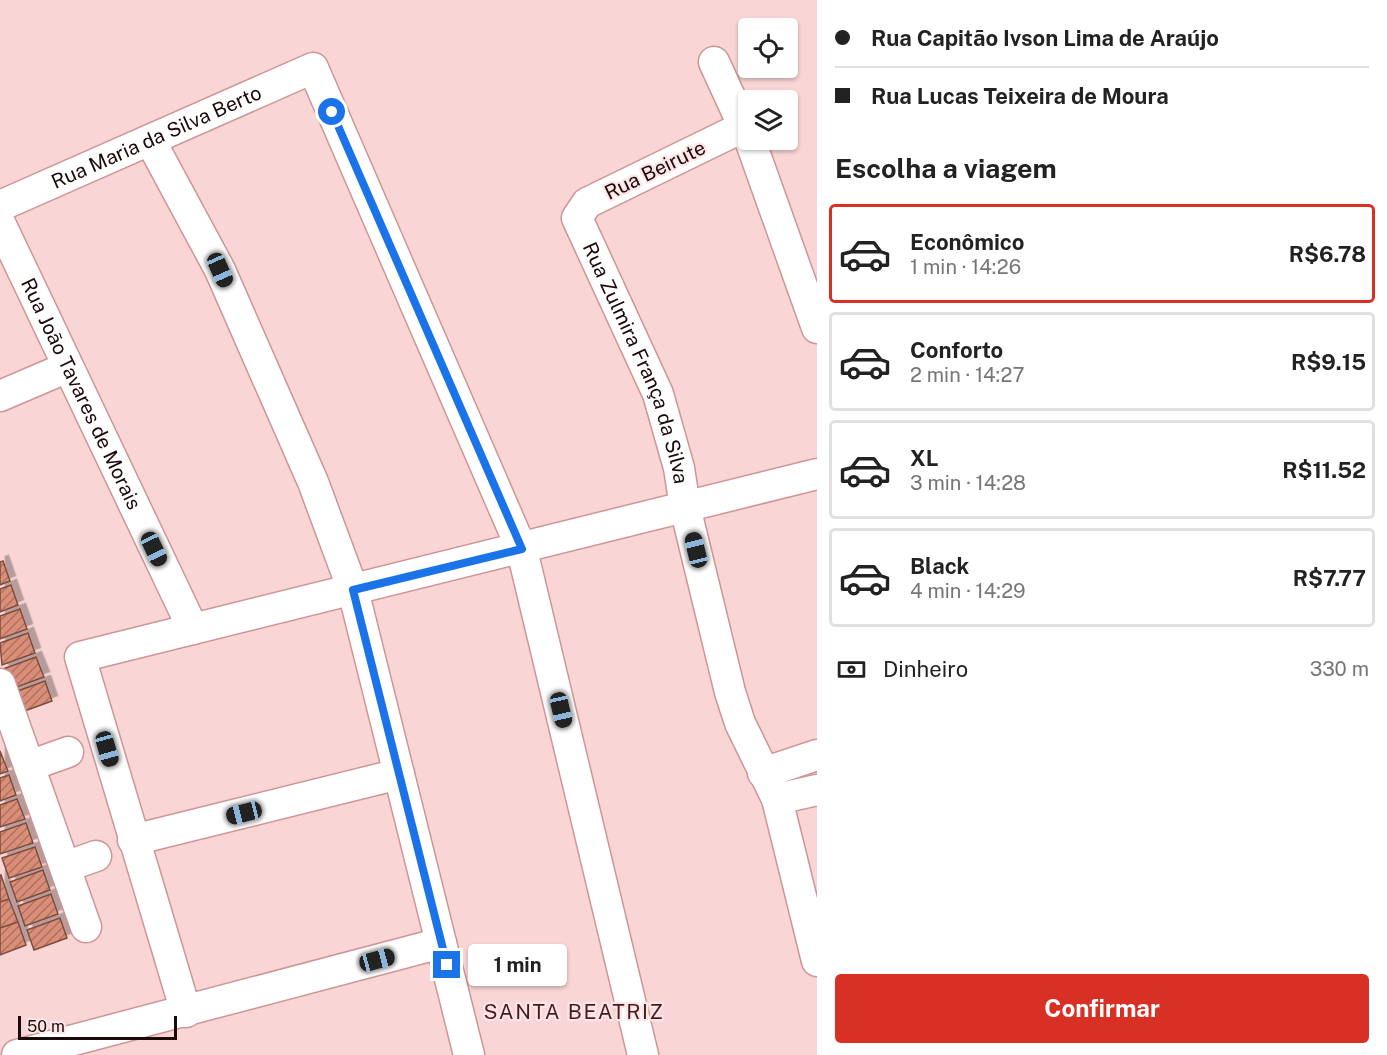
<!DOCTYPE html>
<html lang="pt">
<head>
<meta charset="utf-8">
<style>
  :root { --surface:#fff; --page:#f6f6f6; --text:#222; --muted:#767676; --line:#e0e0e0; --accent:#d93025 }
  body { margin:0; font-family:"Public Sans",sans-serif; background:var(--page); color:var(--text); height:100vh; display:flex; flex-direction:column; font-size:22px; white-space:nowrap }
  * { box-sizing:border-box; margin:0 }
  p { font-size:20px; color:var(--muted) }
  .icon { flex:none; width:33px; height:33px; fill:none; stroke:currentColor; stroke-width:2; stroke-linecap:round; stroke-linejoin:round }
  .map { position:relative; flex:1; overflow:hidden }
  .details { display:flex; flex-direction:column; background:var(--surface); width:570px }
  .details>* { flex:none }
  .top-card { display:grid; align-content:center; height:132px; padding:0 18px; background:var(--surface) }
  .fabs { position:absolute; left:738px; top:18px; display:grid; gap:12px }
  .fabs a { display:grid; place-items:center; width:60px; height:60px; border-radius:6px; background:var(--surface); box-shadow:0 2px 4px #0004; font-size:30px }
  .scale { position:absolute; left:18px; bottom:15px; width:159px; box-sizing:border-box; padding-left:6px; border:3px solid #1b0809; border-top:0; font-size:16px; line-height:21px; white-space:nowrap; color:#1b0809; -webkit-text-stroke:4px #ffe6e6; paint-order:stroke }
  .end { position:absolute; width:27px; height:27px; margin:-14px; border:8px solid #1a73e8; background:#fff; box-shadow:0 0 0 3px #fff }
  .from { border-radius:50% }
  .bubble { position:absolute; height:42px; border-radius:6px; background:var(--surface); box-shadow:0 2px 4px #0004; font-size:20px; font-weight:700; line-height:42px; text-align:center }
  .car { position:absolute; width:18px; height:36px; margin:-18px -9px; border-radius:8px; box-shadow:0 0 4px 2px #0007; background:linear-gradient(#222 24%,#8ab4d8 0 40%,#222 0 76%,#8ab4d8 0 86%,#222 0) }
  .top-card b { display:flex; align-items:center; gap:21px; height:57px; font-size:22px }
  .top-card b+b { border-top:2px solid var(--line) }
  .top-card i { width:15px; height:15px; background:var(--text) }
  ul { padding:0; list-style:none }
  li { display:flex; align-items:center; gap:18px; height:99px; margin:0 12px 9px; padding:0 6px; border:3px solid var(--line); border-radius:6px }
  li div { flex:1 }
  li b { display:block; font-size:22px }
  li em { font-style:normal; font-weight:700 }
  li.active { border-color:var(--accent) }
  li>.icon { width:54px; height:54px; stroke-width:1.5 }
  h2 { padding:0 18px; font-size:27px; line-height:72px }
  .pay { display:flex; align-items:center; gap:15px; height:66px; padding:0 18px; font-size:22px }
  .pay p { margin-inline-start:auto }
  .button { display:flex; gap:12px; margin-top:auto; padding:12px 18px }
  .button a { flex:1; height:69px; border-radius:6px; background:var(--accent); color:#fff; font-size:24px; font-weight:700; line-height:69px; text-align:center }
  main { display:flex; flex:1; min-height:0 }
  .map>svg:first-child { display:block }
</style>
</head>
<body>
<main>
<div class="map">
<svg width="817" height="1055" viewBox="0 0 817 1055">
  <defs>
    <pattern id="building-hatch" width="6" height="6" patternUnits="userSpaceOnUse" patternTransform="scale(1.5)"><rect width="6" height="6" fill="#da8e77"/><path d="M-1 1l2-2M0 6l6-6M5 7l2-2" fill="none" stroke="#b07260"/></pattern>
    <filter id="shadow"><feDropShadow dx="5.5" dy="-5.5" stdDeviation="0" flood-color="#0004"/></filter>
  </defs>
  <rect width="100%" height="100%" fill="#fad5d5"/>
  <!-- building -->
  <path fill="url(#building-hatch)" stroke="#7c4d3e" stroke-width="1.5" filter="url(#shadow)" d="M3,561L10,581L0,585V562Z
    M11,585L18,605L0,612V589Z
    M20,609L27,629L0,639V616Z
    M28,633L35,653L2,665L0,643Z
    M36,657L44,677L11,689L3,669Z
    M45,681L52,701L19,713L12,693Z
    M0,751L8,771L0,774Z
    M9,775L16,795L0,801V778Z
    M17,799L25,819L0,827V805Z
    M26,823L33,843L0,854V832Z
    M35,847L42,867L9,878L2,858Z
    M43,870L50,890L17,902L10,882Z
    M1,875L9,899L0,902V876Z
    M51,894L58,914L25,926L18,906Z
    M9,899L18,922L0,928V902Z
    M60,918L67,938L34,950L27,930Z
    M18,922L26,945L0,955V928Z"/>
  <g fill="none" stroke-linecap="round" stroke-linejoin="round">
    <defs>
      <g id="minor">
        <path d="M714,62L748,136"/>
        <path id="s1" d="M745,126L587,203L577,218L658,394L679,468L685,507L730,692L740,723L777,799L817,961"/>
        <path d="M150,140L220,270L313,482L353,590L469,1055"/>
        <path d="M750,140L817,328"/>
        <path id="s2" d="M0,206L313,68L522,550L643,1055"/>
        <path id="s3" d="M0,223L193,629"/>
        <path d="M0,396L68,367"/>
        <path d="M0,684L86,927"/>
        <path d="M29,766L68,752"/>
        <path d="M763,773L817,755"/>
        <path d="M777,799L817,790"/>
        <path d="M133,840L399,774"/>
        <path d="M65,867L96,856"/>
        <path d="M186,1012L80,657L817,474"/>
        <path d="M17,1055L441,943"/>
      </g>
    </defs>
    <!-- minor casing -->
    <use href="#minor" stroke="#ce9596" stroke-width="33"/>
    <!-- minor -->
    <use href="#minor" stroke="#fff" stroke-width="30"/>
  </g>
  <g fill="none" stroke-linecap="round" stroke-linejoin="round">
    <!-- route -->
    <path stroke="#1a73e8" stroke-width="8" d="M332,112L522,549L353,590L447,965"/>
  </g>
  <g text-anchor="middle" stroke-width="4.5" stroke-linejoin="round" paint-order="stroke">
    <!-- street labels -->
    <g font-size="20" fill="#1b0809" stroke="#ffe6e6">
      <text dy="7" stroke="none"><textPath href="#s2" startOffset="171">Rua Maria da Silva Berto</textPath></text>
      <text transform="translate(655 170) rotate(-26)" y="7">Rua Beirute</text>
      <text dy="7" stroke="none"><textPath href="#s1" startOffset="351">Rua Zulmira França da Silva</textPath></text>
      <text dy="7" stroke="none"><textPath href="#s3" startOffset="189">Rua João Tavares de Morais</textPath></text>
    </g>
    <!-- neighbourhood labels -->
    <g font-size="21" letter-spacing="1.5" fill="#471b1e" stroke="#ffe6e6">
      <text x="574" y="1019">SANTA BEATRIZ</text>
    </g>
  </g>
</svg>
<div class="fabs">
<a><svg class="icon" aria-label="locate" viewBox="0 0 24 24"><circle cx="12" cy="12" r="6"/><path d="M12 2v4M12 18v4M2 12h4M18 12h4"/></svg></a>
<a><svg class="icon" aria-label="layers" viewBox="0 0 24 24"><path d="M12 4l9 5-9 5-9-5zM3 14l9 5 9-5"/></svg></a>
</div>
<div class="scale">50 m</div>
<i class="end from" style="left:332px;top:112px"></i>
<i class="end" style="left:447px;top:965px"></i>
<div class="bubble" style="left:468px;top:944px;width:99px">1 min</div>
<i class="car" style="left:220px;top:270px;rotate:156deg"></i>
<i class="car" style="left:154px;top:549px;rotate:155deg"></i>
<i class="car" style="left:696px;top:550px;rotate:346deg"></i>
<i class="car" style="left:561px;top:710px;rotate:167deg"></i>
<i class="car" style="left:107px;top:749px;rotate:164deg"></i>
<i class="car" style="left:244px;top:813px;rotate:256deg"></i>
<i class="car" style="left:377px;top:960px;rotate:75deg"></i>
</div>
<section class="details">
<div class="top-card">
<b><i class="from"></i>Rua Capitão Ivson Lima de Araújo</b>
<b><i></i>Rua Lucas Teixeira de Moura</b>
</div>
<h2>Escolha a viagem</h2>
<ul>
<li class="active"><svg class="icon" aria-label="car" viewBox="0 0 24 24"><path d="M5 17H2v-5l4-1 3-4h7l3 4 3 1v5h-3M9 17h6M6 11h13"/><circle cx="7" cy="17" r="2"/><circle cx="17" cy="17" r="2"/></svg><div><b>Econômico</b><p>1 min · 14:26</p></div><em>R$6.78</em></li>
<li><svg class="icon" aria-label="car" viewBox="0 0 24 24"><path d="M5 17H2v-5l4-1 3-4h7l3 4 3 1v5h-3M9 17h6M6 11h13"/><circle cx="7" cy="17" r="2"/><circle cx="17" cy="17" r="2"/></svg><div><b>Conforto</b><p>2 min · 14:27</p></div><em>R$9.15</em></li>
<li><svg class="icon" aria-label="car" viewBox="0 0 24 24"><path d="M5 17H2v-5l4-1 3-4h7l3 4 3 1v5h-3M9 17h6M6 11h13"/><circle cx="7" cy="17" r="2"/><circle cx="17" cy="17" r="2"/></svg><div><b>XL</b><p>3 min · 14:28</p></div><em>R$11.52</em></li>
<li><svg class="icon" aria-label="car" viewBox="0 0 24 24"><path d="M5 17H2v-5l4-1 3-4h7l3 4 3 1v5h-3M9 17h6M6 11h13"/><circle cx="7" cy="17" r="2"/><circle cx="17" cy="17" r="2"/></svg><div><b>Black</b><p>4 min · 14:29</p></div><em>R$7.77</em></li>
</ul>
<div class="pay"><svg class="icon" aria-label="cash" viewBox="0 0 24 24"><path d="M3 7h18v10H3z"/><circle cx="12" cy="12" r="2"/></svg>Dinheiro<p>330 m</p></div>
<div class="button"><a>Confirmar</a></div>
</section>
</main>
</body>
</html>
